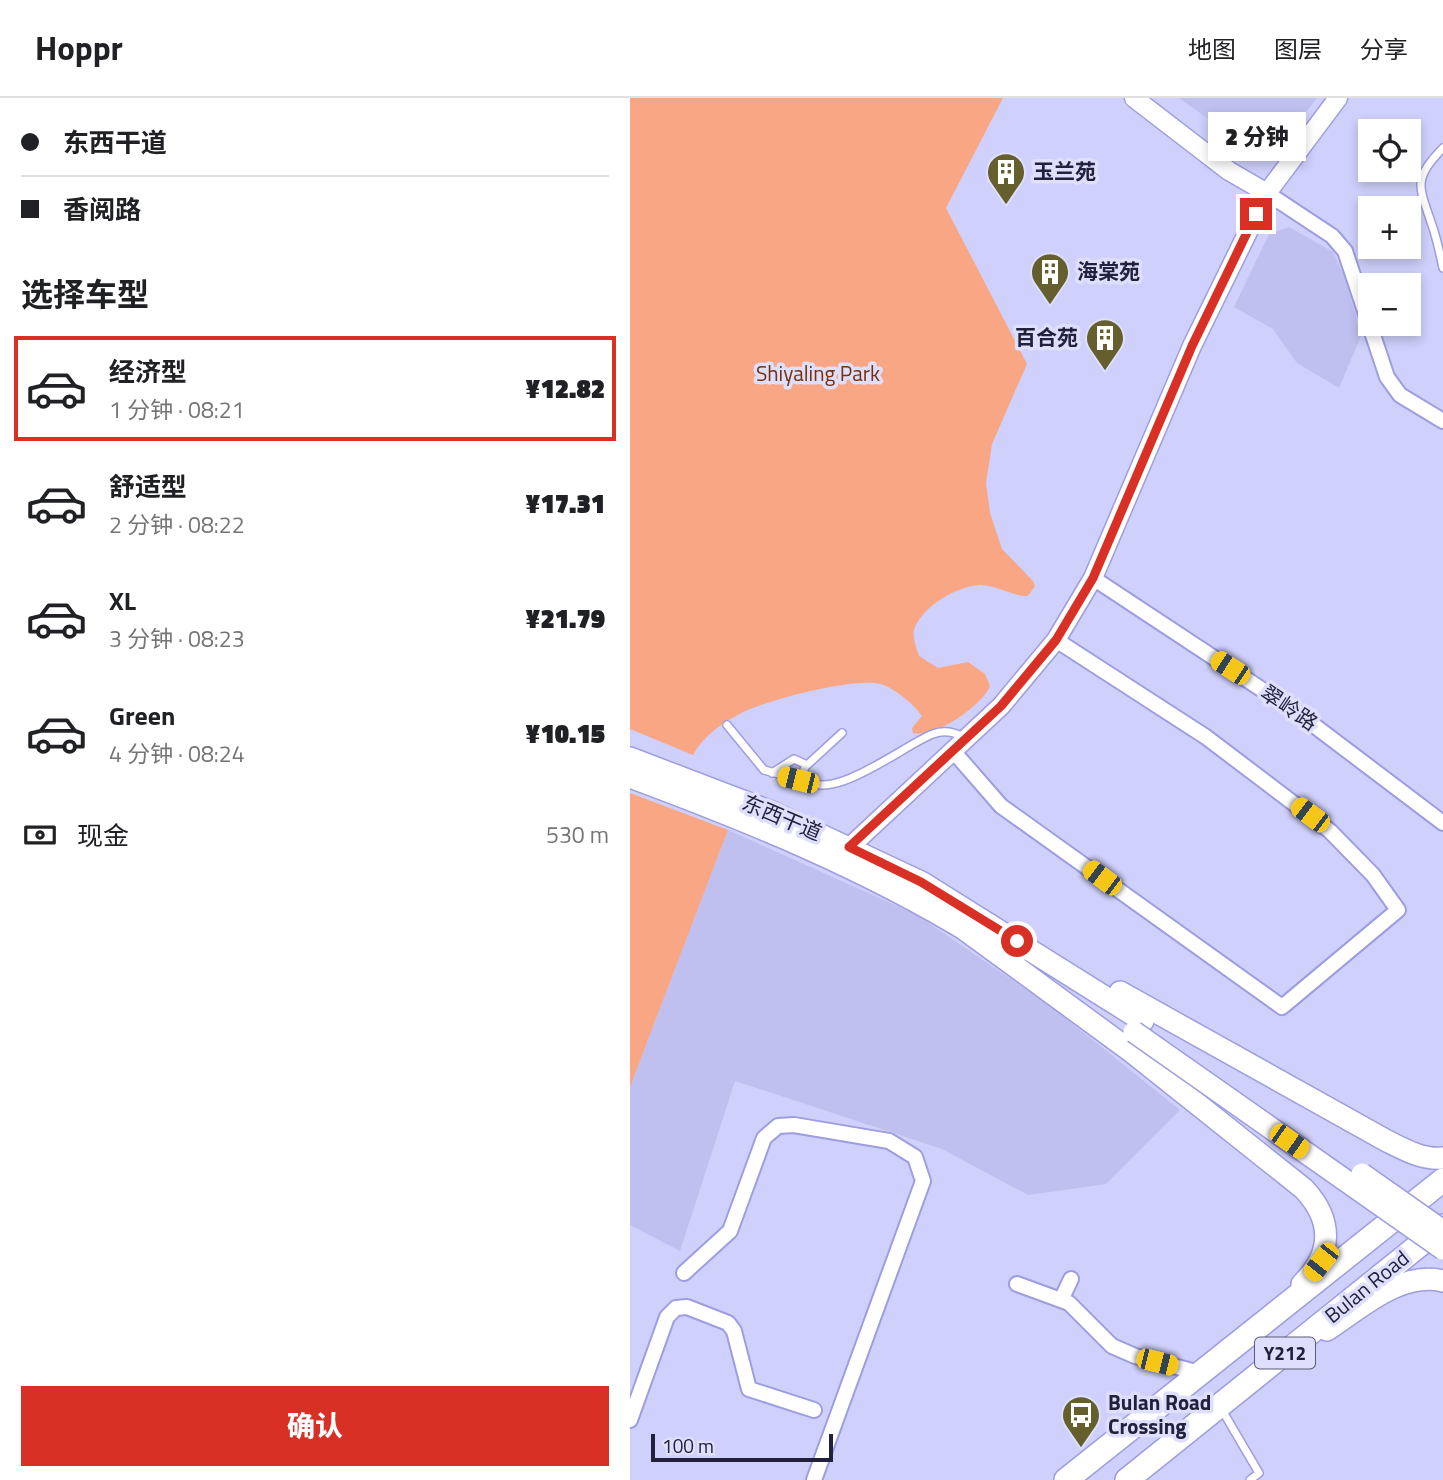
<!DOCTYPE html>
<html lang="zh">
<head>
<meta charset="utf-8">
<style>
  :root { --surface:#fff; --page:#f6f6f6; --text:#202124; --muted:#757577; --line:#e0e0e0; --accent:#d93025 }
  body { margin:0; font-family:"Titillium Web","Noto Sans SC",sans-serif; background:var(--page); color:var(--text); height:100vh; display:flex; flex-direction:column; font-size:26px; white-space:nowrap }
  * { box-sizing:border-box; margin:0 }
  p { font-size:23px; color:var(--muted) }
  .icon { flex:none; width:38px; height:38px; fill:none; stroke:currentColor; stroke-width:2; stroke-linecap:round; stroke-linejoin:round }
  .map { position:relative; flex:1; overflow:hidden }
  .side { display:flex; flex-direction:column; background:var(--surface); width:630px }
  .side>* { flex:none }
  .hud { display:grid; align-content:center; height:154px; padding:0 21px; background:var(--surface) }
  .controls { position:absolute; left:728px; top:21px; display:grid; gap:14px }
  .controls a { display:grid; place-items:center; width:63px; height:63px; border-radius:0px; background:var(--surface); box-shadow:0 4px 10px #0003; font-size:35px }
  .scale { position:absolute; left:21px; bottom:18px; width:182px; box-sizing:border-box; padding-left:7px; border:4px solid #21213b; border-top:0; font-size:19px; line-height:24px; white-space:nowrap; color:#21213b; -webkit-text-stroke:5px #dddffc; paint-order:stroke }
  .end { position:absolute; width:32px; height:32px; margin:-16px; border:9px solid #d93025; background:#fff; box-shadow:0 0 0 4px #fff }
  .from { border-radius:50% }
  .bubble { position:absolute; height:49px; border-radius:0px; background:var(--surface); box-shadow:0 4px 10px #0003; font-size:23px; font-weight:800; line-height:49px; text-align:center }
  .car { position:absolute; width:21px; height:42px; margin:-21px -10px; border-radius:9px; box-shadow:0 0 5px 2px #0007; background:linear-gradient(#f5c518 24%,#345 0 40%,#f5c518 0 76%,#345 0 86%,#f5c518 0) }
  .hud b { display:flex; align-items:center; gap:24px; height:66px; font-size:26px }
  .hud b+b { border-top:2px solid var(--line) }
  .hud i { width:18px; height:18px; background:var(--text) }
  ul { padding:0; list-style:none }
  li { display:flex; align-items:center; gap:21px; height:105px; margin:0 14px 10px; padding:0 7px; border:4px solid transparent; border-radius:0px }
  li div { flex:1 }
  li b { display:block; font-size:26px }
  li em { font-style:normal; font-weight:800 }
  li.selected { border-color:var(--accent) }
  li>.icon { width:63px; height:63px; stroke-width:1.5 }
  h2 { padding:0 21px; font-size:32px; line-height:84px }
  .pay { display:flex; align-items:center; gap:18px; height:77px; padding:0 21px; font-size:26px }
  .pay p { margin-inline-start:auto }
  .button { display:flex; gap:14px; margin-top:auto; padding:14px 21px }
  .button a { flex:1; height:80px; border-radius:0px; background:var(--accent); color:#fff; font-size:28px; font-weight:800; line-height:80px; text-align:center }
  header { display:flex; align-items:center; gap:42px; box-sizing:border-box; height:98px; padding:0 35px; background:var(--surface); border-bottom:2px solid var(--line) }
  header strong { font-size:33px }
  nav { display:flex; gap:38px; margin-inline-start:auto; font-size:24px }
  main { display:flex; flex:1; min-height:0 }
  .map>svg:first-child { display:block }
</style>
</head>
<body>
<header>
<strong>Hoppr</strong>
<nav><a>地图</a><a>图层</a><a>分享</a></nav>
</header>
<main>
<section class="side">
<div class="hud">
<b><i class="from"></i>东西干道</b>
<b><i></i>香阅路</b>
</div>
<h2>选择车型</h2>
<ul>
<li class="selected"><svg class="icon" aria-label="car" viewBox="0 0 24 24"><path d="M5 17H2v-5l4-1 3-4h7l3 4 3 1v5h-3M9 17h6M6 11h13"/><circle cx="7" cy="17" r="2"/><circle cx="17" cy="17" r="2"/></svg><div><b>经济型</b><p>1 分钟 · 08:21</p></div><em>¥12.82</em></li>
<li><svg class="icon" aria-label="car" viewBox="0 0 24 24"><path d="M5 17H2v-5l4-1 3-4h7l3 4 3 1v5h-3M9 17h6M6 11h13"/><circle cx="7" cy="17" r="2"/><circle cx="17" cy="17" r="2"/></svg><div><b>舒适型</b><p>2 分钟 · 08:22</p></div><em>¥17.31</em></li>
<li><svg class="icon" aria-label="car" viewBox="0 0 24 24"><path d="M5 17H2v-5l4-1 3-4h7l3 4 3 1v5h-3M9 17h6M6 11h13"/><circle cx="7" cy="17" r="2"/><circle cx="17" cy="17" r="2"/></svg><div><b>XL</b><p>3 分钟 · 08:23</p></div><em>¥21.79</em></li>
<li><svg class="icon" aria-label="car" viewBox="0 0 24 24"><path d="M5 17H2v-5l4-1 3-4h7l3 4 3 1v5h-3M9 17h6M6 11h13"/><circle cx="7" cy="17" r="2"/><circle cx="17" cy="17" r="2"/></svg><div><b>Green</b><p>4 分钟 · 08:24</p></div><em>¥10.15</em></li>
</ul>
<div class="pay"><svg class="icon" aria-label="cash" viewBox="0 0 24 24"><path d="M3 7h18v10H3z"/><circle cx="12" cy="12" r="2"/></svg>现金<p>530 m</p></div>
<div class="button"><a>确认</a></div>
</section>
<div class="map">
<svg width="813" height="1382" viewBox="0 0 813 1382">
  <rect width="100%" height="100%" fill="#cfd0fb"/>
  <!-- built -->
  <path fill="#bfc0ef" d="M549,0H687L637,63Z
    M659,129L703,154L715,179L731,238L709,290L667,265L643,231L604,209L639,136Z
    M98,732L287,817L423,910L550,1012L476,1086L398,1097L312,1051L105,983L50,1153L0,1127V989Z"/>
  <!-- green -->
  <path fill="#f8a684" d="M0,0H373L316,110L397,266L362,346L356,385L360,415L372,451L403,483L405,488L398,498C381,498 366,487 350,487C327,488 291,509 284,532C282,539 287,551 289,558L308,570L338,564L355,576L360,588C353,607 304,641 283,635L282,630L292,618C285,607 264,590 251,586C223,579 131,603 106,618C88,628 73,639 63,657L0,631Z
    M0,695L98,732L0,989Z"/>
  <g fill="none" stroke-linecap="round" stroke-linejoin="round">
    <defs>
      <path id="service" d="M813,50C781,82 790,90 802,127C807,141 810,156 813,170
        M97,627L134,672L178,684
        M212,635L175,669L172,677C195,712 276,645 303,636C313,632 324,634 334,639
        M142,675L164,661L177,667
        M592,1312L629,1375L620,1382"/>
      <path id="minor" d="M637,95L702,138L715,153L757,279L770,297L813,323
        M463,480L669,616L813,725
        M324,654L371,708L652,909L768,812L743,777L700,733L576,639L426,542
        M54,1175L100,1133L134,1040L148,1028L164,1027L259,1043L285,1059L293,1083L184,1382
        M387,1186L439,1205L482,1248L505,1258L570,1275
        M431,1202L441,1181
        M0,1322L37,1219L46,1210L57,1209L98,1225L104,1233L119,1291L184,1312"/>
      <path id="tertiary" d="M504,0L599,73L637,95
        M209,759L371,608L426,542L463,480L562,248L637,95L708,0"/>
      <path id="secondary" d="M0,660L144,715L291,784L513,923
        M0,679C119,723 236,771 344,837
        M334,831L502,954L674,1091C703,1122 703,1156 672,1186
        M490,894L757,1043C775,1052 793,1062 813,1060
        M697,1232C731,1210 770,1173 813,1183"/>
      <path id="primary" d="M436,1382L813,1082
        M497,1382L813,1128"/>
    </defs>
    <!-- service casing -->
    <use href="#service" stroke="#9d9de1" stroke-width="10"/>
    <!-- minor casing -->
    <use href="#minor" stroke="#9d9de1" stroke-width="18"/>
    <!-- tertiary casing -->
    <use href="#tertiary" stroke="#9d9de1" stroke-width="21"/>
    <!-- secondary casing -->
    <use href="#secondary" stroke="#9d9de1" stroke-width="24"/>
    <!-- primary casing -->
    <use href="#primary" stroke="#9d9de1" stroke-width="26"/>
    <!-- service -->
    <use href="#service" stroke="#fff" stroke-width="7"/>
    <!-- minor -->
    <use href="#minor" stroke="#fff" stroke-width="14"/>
    <!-- tertiary -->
    <use href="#tertiary" stroke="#fff" stroke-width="18"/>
    <!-- secondary -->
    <use href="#secondary" stroke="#fff" stroke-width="21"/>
    <!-- primary -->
    <use href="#primary" stroke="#fff" stroke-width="23"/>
    <defs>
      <path id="secondary-bridge" d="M504,934L813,1151
        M732,1076L813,1133"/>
    </defs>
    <!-- secondary-bridge casing -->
    <use href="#secondary-bridge" stroke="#9d9de1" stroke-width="24" stroke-linecap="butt"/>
    <!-- secondary-bridge -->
    <use href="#secondary-bridge" stroke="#fff" stroke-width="21"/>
  </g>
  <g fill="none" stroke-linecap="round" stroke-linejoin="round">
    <!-- route -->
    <path stroke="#d93025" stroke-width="9" d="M387,843L291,784L219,749L371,608L426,542L463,480L562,248L626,116"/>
  </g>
  <!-- icons -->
  <defs>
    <symbol id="building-pin" viewBox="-11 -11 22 30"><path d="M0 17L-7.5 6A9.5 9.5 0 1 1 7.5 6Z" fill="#645f2c" stroke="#dddffc"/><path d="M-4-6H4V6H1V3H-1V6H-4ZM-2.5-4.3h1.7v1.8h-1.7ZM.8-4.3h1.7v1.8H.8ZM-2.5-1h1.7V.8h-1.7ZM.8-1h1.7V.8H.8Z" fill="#fff"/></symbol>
    <symbol id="bus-pin" viewBox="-11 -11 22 30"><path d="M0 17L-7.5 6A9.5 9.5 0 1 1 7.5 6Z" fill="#645f2c" stroke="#dddffc"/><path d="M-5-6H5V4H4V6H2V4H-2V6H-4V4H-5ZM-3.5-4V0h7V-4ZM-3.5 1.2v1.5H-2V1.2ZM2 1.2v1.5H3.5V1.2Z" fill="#fff"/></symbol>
  </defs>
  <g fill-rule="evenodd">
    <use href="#building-pin" x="354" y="52" width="44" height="60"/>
    <use href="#building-pin" x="398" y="152" width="44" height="60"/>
    <use href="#building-pin" x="453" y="218" width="44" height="60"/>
    <use href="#bus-pin" x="429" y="1295" width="44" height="60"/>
  </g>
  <g text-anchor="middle" stroke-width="7" stroke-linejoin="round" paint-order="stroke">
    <!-- shield labels -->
    <rect fill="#dddffc" stroke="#595a75" stroke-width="2" x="625" y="1239.5" width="60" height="31" rx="5"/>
    <g font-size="19" font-weight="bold" fill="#21213b">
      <text x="655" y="1262">Y212</text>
    </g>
    <!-- poi labels -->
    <g font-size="21" font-weight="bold" fill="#21213b" stroke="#dddffc" text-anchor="start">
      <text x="403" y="81">玉兰苑</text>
      <text x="447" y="181">海棠苑</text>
      <text x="448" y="247" text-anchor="end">百合苑</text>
      <text x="478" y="1312">Bulan Road<tspan x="478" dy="24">Crossing</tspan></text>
    </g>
    <!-- park labels -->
    <g font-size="21" fill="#7a2f06" stroke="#dddffc">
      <text x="188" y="283">Shiyaling Park</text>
    </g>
    <!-- street labels -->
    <g font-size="21" fill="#21213b" stroke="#dddffc">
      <text transform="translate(659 610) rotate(34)" y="7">翠岭路</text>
      <text transform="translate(152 720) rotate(23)" y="7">东西干道</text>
      <text transform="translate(737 1189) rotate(-39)" y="7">Bulan Road</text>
    </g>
  </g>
</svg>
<div class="controls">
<a><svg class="icon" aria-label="locate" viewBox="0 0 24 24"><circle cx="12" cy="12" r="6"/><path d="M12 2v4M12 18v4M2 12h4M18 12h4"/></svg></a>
<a>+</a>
<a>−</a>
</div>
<div class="scale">100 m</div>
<i class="end from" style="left:387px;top:843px"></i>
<i class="end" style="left:626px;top:116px"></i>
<div class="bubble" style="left:578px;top:14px;width:98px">2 分钟</div>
<i class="car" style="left:600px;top:570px;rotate:303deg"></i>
<i class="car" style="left:168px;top:682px;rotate:284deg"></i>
<i class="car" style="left:680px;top:717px;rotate:307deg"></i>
<i class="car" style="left:472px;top:780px;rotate:307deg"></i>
<i class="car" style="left:659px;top:1043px;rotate:125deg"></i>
<i class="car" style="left:691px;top:1164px;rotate:218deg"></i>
<i class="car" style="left:527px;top:1264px;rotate:104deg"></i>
</div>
</main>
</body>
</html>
